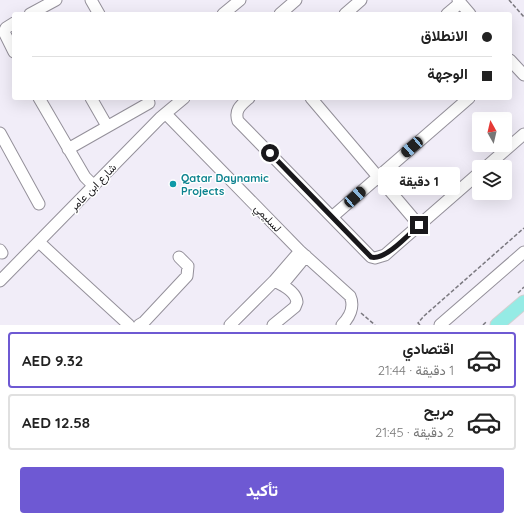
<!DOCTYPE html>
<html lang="ar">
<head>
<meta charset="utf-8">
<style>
  :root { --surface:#fff; --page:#f6f6f6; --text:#222; --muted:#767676; --line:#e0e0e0; --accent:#6e59d3 }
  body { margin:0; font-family:Quicksand,Vazirmatn,sans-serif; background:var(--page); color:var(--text); direction:rtl; height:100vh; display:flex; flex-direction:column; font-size:15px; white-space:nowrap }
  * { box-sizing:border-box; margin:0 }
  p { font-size:13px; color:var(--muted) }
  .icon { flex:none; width:22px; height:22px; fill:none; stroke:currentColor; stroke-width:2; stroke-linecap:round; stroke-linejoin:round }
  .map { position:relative; height:325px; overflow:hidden; direction:ltr }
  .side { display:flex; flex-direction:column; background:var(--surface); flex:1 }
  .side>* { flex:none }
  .banner { position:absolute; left:12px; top:12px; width:500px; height:88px; border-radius:4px; box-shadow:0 4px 16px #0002; direction:rtl; display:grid; align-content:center; height:88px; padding:0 20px; background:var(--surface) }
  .needle { width:26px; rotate:352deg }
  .fabs { position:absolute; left:472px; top:112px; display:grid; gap:8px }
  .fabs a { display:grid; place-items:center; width:40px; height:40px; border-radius:4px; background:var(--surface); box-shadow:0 4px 16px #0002; font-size:20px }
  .end { position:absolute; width:18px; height:18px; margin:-9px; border:5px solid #19181b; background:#fff; box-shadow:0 0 0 2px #fff }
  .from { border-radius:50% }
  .bubble { position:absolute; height:28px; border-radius:4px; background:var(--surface); box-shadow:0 4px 16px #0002; font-size:13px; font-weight:800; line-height:28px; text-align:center; direction:rtl }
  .car { position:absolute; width:12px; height:24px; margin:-12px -6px; border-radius:5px; box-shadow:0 0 3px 1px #0007; background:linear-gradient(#222 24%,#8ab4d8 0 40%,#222 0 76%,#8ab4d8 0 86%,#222 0) }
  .banner b { display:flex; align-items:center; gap:14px; height:38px; font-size:15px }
  .banner b+b { border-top:1px solid var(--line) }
  .banner i { width:10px; height:10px; background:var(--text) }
  ul { padding:7px 0 0; list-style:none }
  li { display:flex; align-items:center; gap:12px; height:56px; margin:0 8px 6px; padding:0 12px; border:2px solid var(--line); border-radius:4px }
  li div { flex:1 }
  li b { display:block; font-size:15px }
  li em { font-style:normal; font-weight:800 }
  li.current { border-color:var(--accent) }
  li>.icon { width:36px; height:36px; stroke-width:1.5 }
  .primary-button { display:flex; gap:8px; margin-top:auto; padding:8px 20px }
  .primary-button a { flex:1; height:46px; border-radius:4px; background:var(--accent); color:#fff; font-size:16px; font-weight:800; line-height:46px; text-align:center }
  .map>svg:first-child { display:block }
</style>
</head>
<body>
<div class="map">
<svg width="524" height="325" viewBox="0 0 524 325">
  <rect width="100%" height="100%" fill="#f1edf8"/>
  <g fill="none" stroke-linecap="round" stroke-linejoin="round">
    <defs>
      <path id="minor" d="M91,0L99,14
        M458,0L470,14
        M30,14L56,0
        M223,14L240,0
        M280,14L296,0
        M345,14L361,0
        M447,14L460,3
        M14,23L6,28L4,32L14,52
        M510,60L524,75
        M39,98L85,177L94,186
        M91,98L107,126
        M249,98C241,105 234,110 238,121L371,257L375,258L385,255L479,173
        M311,98L419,225
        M166,114L300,251L350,296C355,307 349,318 342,325
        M0,133L39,204
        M68,149L149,103
        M486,167L524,134
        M332,217L469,98
        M39,242L69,270L129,325
        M0,250L2,253
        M0,281L160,118L184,98
        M282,285L306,256
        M139,325L144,322L187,276L188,266L179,257
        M230,325L274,281L300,251
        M273,325L295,307L297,302C296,292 283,285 274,281
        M440,325L524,252"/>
      <path id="major" d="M497,325L524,302"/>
    </defs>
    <!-- minor casing -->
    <use href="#minor" stroke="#94909a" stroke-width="13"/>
    <!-- major casing -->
    <use href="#major" stroke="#d1d1d1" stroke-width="15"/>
    <!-- path -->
    <path stroke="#7a787f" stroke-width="1.5" stroke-dasharray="4 2" stroke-linecap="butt" d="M509,0L524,17
      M518,293L524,287
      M361,313L375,325
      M420,325L418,323L424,316L524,228
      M483,325L487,321"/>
    <!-- minor -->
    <use href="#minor" stroke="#fff" stroke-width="11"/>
    <!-- major -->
    <use href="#major" stroke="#95ebe5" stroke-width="13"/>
  </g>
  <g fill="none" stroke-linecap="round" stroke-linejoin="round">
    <!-- route -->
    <path stroke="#19181b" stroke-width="5" d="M270,153L371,257C385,261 409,234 419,225"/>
  </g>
  <!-- markers -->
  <circle fill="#0f9aa8" stroke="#fff" stroke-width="1.5" cx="173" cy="184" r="4"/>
  <g text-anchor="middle" stroke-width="3" stroke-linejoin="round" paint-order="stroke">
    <!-- culture labels -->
    <g font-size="11" font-weight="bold" fill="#0d838f" stroke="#fff" text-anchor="start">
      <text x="181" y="182">Qatar Daynamic<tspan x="181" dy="13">Projects</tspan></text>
    </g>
    <!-- street labels -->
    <g font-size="11" fill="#19181b" stroke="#fff">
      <text transform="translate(93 187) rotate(-46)" y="4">شارع ابن عامر</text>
      <text transform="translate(268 218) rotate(46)" y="4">لسليمي</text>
    </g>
  </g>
</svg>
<div class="fabs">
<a><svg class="needle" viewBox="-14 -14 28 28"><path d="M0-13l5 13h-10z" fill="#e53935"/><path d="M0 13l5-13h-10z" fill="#767676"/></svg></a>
<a><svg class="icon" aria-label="layers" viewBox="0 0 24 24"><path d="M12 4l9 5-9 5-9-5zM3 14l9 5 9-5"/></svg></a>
</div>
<i class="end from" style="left:270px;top:153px"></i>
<i class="end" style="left:419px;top:225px"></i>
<div class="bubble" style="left:378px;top:167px;width:82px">1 دقيقة</div>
<i class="car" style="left:412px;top:147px;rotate:229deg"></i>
<i class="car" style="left:355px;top:197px;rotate:48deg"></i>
<div class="banner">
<b><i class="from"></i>الانطلاق</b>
<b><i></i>الوجهة</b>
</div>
</div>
<section class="side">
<ul>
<li class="current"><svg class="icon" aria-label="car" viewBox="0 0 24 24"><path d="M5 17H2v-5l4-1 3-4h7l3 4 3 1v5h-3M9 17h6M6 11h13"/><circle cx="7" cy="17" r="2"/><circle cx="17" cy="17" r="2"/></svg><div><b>اقتصادي</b><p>1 دقيقة · 21:44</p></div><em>AED 9.32</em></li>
<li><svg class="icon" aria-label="car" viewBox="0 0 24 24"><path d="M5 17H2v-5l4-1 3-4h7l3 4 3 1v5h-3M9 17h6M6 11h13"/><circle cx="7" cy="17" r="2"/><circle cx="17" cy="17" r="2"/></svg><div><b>مريح</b><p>2 دقيقة · 21:45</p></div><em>AED 12.58</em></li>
</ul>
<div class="primary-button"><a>تأكيد</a></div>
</section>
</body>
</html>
